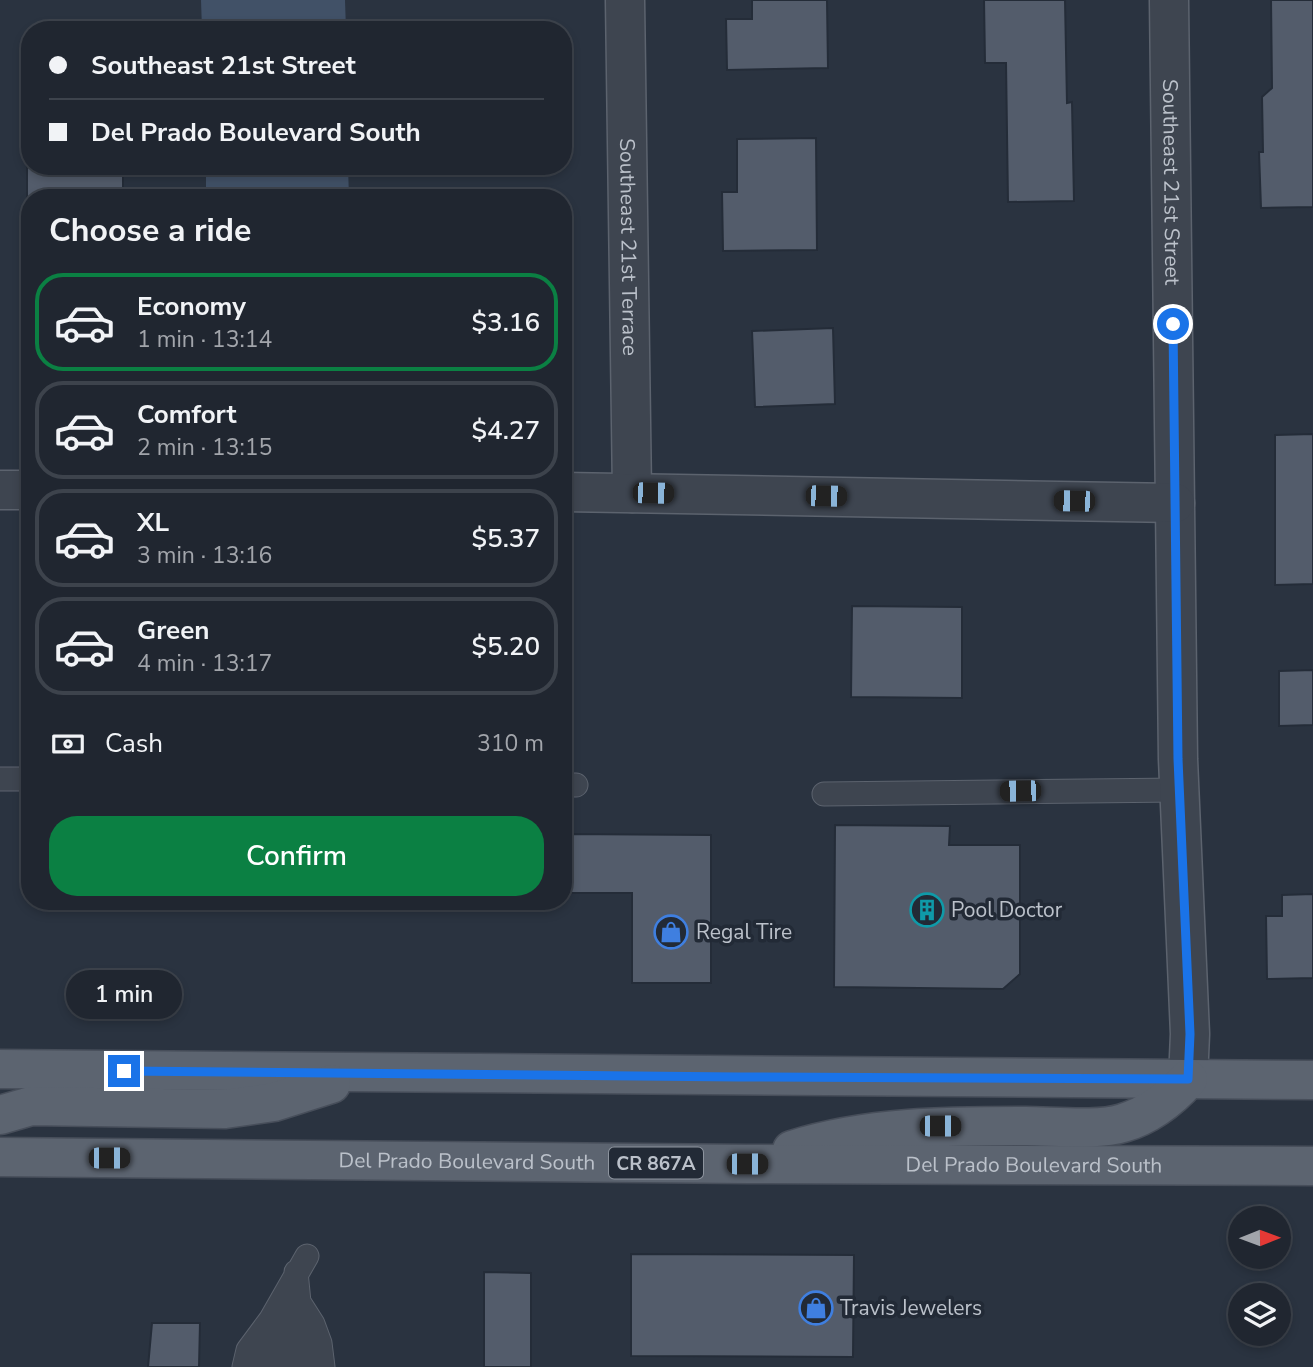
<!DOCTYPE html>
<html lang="en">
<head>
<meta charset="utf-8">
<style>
  :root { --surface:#202630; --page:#2d323c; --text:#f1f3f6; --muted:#a2a5ab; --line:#3d434c; --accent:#0b8043 }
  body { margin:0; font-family:"Nunito Sans",sans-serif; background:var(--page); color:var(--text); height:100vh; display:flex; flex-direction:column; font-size:26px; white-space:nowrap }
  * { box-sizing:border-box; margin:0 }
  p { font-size:23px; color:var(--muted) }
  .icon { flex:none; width:38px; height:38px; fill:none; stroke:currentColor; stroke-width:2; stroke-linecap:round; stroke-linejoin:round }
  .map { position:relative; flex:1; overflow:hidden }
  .details { position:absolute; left:21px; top:189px; width:551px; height:721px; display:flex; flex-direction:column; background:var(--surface); border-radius:28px; box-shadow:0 4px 10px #0003,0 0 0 2px var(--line) }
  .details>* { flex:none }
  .hud { position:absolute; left:21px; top:21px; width:551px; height:154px; border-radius:28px; box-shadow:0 4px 10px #0003,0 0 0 2px var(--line); display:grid; align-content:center; height:154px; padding:0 28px; background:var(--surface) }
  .needle { width:46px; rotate:89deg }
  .fabs { position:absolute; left:1228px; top:1206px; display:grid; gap:14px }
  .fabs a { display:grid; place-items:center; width:63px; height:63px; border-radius:50%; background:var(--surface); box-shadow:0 4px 10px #0003,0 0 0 2px var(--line); font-size:35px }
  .end { position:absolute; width:32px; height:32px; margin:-16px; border:9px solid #1a73e8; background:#fff; box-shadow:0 0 0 4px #fff }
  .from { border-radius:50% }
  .bubble { position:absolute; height:49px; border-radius:24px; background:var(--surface); box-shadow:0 4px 10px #0003,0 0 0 2px var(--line); font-size:23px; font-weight:600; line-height:49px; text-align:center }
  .car { position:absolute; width:21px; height:42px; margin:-21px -10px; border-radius:9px; box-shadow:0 0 5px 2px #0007; background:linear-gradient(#222 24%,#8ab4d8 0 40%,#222 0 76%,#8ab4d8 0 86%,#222 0) }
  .hud b { display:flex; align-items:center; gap:24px; height:66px; font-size:26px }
  .hud b+b { border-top:2px solid var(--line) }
  .hud i { width:18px; height:18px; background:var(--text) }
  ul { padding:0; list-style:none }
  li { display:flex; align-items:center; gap:21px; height:98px; margin:0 14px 10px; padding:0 14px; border:4px solid var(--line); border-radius:28px }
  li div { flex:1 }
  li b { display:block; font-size:26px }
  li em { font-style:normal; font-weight:600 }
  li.on { border-color:var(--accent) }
  li>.icon { width:63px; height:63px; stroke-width:1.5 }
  h2 { padding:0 28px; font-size:32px; line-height:84px }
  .pay { display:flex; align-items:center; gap:18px; height:77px; padding:0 28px; font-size:26px }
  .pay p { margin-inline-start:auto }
  .button { display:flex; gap:14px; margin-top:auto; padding:14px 28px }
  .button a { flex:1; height:80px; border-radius:28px; background:var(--accent); color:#fff; font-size:28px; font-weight:600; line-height:80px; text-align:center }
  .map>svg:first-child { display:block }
</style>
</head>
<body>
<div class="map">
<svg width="1313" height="1367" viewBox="0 0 1313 1367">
  <rect width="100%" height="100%" fill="#2a3340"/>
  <!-- water -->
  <path fill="#415167" d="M201,0H345L346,30H202Z
    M206,166H348L349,198H206Z"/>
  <!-- building -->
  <path fill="#535c6b" stroke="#242c38" stroke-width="2" d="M752,0H827L828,68L727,70L726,19H752Z
    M984,0H1065L1067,103L1072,102L1074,201L1008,202L1006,63H985Z
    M1271,0H1313V207L1261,208L1259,152H1263L1262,97L1272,88Z
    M816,138L817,250L723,251L722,192H737V139Z
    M27,166H123V198H27Z
    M833,328L835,404L755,407L752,331Z
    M1313,434V584L1275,585V435Z
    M852,606L962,607V698L851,697Z
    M1313,670V725L1279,726V671Z
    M835,825L950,826L949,845H1020V974L1003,989L834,987Z
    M564,834L711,835V983H632V893H564Z
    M1313,894V978L1267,979L1266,916H1282V895Z
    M631,1254L854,1255L853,1357L631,1356Z
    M484,1272L531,1273V1367H484Z
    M152,1323H200L199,1367H148Z"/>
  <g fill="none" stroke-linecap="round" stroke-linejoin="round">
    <defs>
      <path id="service" d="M0,779H30
        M564,785H576
        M824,794L1179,790
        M296,1272L299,1302L313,1324L320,1343L323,1367
        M300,1307L302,1367
        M244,1367L248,1350L271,1319L307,1256
        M263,1367L269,1325
        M284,1367L286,1297"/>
      <g id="minor">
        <path id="s1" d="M625,0L632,493"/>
        <path id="s2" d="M1169,0L1178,759L1190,1034L1188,1079"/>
        <path d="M0,490H30"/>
        <path d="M564,492L1175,503"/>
      </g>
      <g id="primary">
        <path d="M0,1069L1313,1080"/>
        <path d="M0,1115L31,1106L225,1109L274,1102L331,1084"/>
        <path d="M792,1150C868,1126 948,1126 1026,1126C1053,1126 1098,1131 1123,1123C1150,1115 1170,1099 1188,1079"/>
        <path id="s3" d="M0,1157L747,1164L1313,1166"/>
      </g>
    </defs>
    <!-- service casing -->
    <use href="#service" stroke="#5c636e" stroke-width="25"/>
    <!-- minor casing -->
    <use href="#minor" stroke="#5c636e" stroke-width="41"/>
    <!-- primary casing -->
    <use href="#primary" stroke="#474e5a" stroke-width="41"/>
    <!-- service -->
    <use href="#service" stroke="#3e4550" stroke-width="23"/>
    <!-- minor -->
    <use href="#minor" stroke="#3e4550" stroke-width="38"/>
    <!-- primary -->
    <use href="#primary" stroke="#5c6470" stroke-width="38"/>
  </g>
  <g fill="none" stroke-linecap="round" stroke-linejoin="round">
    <!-- route -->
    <path stroke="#1a73e8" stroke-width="9" d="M124,1071L739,1077L1188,1079L1190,1034L1178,759L1173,324"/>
  </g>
  <!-- icons -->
  <defs>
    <symbol id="building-ring" viewBox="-11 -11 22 22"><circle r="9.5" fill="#222a36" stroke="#0f9aa8" stroke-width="1.5"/><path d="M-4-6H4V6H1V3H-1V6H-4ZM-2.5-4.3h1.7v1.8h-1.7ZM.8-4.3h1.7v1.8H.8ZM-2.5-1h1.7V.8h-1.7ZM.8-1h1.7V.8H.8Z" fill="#0f9aa8"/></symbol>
    <symbol id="shop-ring" viewBox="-11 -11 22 22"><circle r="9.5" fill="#222a36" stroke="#3f7fe0" stroke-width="1.5"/><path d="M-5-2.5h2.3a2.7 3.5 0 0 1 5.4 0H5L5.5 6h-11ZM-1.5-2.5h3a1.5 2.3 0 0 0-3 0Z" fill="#3f7fe0"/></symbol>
  </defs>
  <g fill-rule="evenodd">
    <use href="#building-ring" x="908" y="891" width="38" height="38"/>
    <use href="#shop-ring" x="652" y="913" width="38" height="38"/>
    <use href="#shop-ring" x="797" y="1289" width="38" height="38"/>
  </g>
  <g text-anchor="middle" stroke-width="7" stroke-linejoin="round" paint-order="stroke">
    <!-- shield labels -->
    <rect fill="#222a36" stroke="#8d949e" stroke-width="2" x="609" y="1147.5" width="94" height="31" rx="5"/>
    <g font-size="19" font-weight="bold" fill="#bbc1ca">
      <text x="656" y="1170">CR 867A</text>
    </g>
    <!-- street labels -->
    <g font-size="21" fill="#bbc1ca" stroke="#222a36">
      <text dy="7" stroke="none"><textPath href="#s2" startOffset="182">Southeast 21st Street</textPath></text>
      <text dy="7" stroke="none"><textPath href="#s1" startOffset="247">Southeast 21st Terrace</textPath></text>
      <text dy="7" stroke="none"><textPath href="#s3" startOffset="467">Del Prado Boulevard South</textPath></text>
      <text dy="7" stroke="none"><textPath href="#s3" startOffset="1034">Del Prado Boulevard South</textPath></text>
    </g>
    <!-- poi labels -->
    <g font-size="21" fill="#bbc1ca" stroke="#222a36" text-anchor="start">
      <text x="951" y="917">Pool Doctor</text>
      <text x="696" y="939">Regal Tire</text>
      <text x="840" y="1315">Travis Jewelers</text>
    </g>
  </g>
</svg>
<div class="fabs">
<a><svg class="needle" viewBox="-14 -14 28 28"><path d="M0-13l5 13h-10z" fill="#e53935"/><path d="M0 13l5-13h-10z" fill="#a2a5ab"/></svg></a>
<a><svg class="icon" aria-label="layers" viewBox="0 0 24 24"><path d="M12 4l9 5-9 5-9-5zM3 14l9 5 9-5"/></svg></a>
</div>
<i class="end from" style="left:1173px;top:324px"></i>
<i class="end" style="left:124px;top:1071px"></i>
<div class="bubble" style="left:66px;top:970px;width:116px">1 min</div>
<i class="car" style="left:653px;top:493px;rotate:91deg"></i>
<i class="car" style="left:826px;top:496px;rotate:91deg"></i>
<i class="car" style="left:1074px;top:501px;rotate:271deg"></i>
<i class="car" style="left:1020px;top:791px;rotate:269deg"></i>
<i class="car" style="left:940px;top:1126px;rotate:90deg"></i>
<i class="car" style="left:109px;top:1158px;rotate:90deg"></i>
<i class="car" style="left:747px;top:1164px;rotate:90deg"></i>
<div class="hud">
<b><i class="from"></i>Southeast 21st Street</b>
<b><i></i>Del Prado Boulevard South</b>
</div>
<section class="details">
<h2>Choose a ride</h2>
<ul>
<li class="on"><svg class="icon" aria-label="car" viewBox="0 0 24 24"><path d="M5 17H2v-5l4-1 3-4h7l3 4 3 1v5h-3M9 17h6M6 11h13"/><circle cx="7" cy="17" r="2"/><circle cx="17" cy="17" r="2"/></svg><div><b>Economy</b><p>1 min · 13:14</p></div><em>$3.16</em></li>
<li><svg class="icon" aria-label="car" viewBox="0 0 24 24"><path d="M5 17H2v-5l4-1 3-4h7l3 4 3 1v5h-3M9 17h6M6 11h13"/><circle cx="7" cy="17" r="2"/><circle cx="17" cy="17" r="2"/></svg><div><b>Comfort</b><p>2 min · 13:15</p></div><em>$4.27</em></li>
<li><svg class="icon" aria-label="car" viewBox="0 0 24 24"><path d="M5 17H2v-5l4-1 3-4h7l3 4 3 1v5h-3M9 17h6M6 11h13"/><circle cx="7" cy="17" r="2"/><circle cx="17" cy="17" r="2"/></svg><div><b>XL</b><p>3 min · 13:16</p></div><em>$5.37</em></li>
<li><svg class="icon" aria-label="car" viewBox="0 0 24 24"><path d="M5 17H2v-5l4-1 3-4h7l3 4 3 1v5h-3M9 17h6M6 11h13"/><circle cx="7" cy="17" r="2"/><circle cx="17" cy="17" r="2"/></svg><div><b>Green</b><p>4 min · 13:17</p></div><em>$5.20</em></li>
</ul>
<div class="pay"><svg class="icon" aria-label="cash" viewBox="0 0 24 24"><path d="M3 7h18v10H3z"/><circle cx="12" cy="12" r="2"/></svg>Cash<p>310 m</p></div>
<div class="button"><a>Confirm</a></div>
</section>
</div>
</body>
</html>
